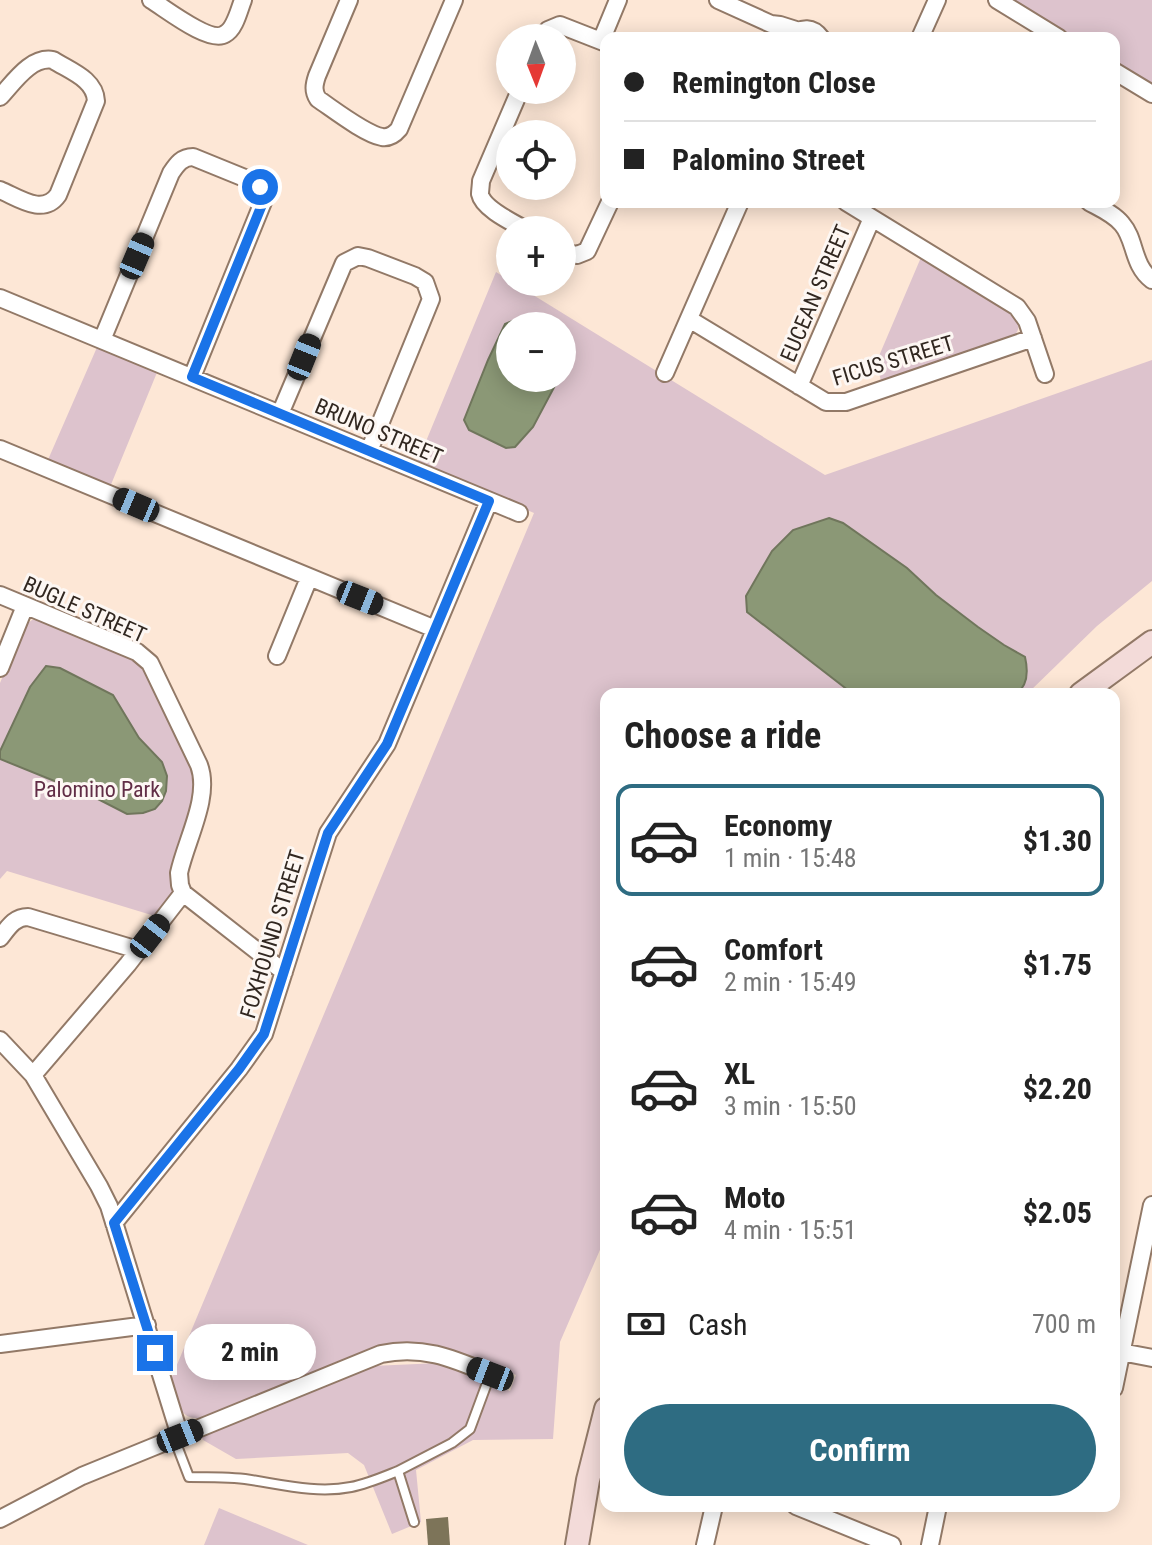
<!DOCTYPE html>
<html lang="en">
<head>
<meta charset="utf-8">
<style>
  :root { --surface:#fff; --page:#f2f2f2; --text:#222; --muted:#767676; --line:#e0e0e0; --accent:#2e6c82 }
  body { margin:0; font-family:"Roboto Condensed",sans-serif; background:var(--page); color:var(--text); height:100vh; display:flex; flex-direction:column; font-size:30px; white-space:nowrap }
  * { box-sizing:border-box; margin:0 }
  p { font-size:26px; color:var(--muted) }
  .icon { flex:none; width:44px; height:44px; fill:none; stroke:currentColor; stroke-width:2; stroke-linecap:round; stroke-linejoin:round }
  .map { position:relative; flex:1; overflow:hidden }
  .sheet { position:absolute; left:600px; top:688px; width:520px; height:824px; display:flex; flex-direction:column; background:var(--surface); border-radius:16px; box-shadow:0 4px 20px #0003 }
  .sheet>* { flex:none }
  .hud { position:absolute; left:600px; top:32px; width:520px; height:176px; border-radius:16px; box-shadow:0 4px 20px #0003; display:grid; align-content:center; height:176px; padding:0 24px; background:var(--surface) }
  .needle { width:52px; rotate:179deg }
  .controls { position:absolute; left:496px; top:24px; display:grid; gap:16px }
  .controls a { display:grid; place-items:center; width:80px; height:80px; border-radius:50%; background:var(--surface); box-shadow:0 4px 20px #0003; font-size:40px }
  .end { position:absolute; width:36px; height:36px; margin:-18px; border:10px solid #1a73e8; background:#fff; box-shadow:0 0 0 4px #fff }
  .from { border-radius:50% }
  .bubble { position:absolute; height:56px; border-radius:28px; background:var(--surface); box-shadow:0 4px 20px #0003; font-size:26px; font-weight:700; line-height:56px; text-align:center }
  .car { position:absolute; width:24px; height:48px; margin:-24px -12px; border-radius:10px; box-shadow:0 0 6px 2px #0007; background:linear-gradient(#222 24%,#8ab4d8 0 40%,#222 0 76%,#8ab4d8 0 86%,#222 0) }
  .hud b { display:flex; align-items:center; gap:28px; height:76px; font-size:30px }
  .hud b+b { border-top:2px solid var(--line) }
  .hud i { width:20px; height:20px; background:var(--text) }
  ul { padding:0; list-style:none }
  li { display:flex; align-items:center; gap:24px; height:112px; margin:0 16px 12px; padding:0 8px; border:4px solid transparent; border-radius:16px }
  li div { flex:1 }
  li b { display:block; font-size:30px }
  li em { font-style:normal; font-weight:700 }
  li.active { border-color:var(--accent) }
  li>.icon { width:72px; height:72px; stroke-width:1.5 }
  h2 { padding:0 24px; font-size:36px; line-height:96px }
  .pay { display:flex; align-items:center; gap:20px; height:88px; padding:0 24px; font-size:30px }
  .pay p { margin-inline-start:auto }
  .action { display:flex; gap:16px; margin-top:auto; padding:16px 24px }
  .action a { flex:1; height:92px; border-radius:48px; background:var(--accent); color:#fff; font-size:32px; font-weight:700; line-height:92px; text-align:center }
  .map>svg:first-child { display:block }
</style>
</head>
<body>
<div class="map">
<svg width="1152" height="1545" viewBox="0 0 1152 1545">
  <rect width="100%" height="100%" fill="#fde7d6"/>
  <!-- green -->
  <path fill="#ddc3cd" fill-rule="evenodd" d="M1011,0H1152V87L1114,64V38H1073Z
    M922,255L1015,312C1019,323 1022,331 1010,339L882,384L876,363Z
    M496,272L825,475L1152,360V581L1097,626L1027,694H606V1236L560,1342L553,1439L473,1440L416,1470L421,1522L392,1534L364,1465L348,1453L236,1459L203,1440L201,1435L372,1366L440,1363L510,1391L516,1375C467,1356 427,1332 373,1348L199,1418C177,1420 176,1396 171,1379L534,513L417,463ZM510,326H562V378H510Z
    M98,345L158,370L110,487L47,462Z
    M32,620H38L130,656L144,667L198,782L173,875V894L158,917L7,871L0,879V683L23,627Z
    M219,1508L308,1545H204Z"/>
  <!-- water -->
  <path fill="#8b9876" stroke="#70765c" stroke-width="2" d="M517,319L529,326H510V378H559L533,427L515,447L506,448L469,430L464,420L488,360L505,324Z
    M829,518L843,523L907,568L936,595L978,627L1004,645L1025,657C1028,670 1029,685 1016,694H853L747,612L746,596L772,551L793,530Z
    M46,666L60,668L113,695L139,738L162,762L167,776L166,791L162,801L155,809L143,813L127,814L94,797L0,759V751L30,687Z"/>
  <!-- building -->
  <path fill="#7d7459" d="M448,1517L450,1545H428L426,1519Z"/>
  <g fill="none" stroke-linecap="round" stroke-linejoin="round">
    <defs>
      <path id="lane" d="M174,1438L189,1477C208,1477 227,1477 245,1479C280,1484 316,1494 351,1487C367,1484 383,1477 398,1471
        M414,1522L398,1471L452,1443L470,1429L490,1375"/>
      <path id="street" d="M151,0C166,9 210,44 225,34C235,29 239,10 243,0
        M349,0L317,76C314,85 313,91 318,99C333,109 365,134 382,137C389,138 394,135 399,129L454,0
        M718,0L771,24L780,25L799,31
        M997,0L1059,38
        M793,37C801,26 813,27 821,38
        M542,38L548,30L560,25L606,43
        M920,38L937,0
        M601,41L618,0
        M1114,71L1152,94
        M520,90L481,181C481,184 480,191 480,194C483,209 514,223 526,230
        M0,97C14,82 31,56 53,60C70,71 95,79 96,101L58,195C43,216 19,198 0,190
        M846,202L1017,307L1027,321L1045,374
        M1089,202C1100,208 1114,214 1122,224C1136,240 1132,265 1152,280
        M562,252L577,255L587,251L610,202
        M0,298L519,513
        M689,319L826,402H846L1033,338
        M102,340L171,173C177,164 182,157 193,157L252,181L262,192L263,202L192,377
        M665,373L740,202
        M799,386L872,218
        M280,414L344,263L358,256L368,258L415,276L425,282L431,299L369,451
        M0,449L435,629
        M0,595L137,652L150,663L199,765C211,797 186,840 179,873L180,885L183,893
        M277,656L309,578
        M0,668L25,606
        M183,893L284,972
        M0,938C8,928 14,917 28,917L138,950
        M0,1040L33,1075L99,1186L109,1206L180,1436
        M33,1075L128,964L183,893
        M114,1223L239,1069L264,1034L328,833L387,744L489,501
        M0,1344L147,1325
        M1121,1352L1152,1358
        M1114,1388L1152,1205
        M796,1506L892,1545
        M0,1519L82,1476L381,1354C427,1344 460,1362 502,1379
        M705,1545L714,1506
        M930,1545L938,1506"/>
      <path id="secondary" d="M1081,694L1152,642
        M577,1545L588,1480L606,1409"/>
    </defs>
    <!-- lane casing -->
    <use href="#lane" stroke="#927967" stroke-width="12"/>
    <!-- street casing -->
    <use href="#street" stroke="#927967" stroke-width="20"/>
    <!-- secondary casing -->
    <use href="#secondary" stroke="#927967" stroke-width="26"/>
    <!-- lane -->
    <use href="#lane" stroke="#fff" stroke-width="8"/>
    <!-- street -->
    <use href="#street" stroke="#fff" stroke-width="16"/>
    <!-- secondary -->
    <use href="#secondary" stroke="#f3dbd9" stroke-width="22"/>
  </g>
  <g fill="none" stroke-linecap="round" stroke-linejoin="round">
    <!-- route -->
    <path stroke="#1a73e8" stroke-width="10" d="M155,1353L114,1223L239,1069L264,1034L328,833L387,744L489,501L192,377L263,202L262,192L260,187"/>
  </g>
  <g text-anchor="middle" stroke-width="6" stroke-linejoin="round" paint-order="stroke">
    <!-- street labels -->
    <g font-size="22" fill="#312720" stroke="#fdf7f3">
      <text transform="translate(815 293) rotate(-67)" y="8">EUCEAN STREET</text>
      <text transform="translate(893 360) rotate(-17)" y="8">FICUS STREET</text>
      <text transform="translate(379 431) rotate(23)" y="8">BRUNO STREET</text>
      <text transform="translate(85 609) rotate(24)" y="8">BUGLE STREET</text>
      <text transform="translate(272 934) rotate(-73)" y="8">FOXHOUND STREET</text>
    </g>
    <!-- park labels -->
    <g font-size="22" fill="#612d46" stroke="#fdf7f3">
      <text x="97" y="797">Palomino Park</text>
    </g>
  </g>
</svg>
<div class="controls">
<a><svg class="needle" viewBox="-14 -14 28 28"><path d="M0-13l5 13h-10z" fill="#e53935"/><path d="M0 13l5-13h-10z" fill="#767676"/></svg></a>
<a><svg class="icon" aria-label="locate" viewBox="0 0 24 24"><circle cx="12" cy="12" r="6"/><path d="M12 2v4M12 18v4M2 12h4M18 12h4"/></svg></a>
<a>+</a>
<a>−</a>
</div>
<i class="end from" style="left:260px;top:187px"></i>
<i class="end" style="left:155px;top:1353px"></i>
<div class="bubble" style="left:184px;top:1324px;width:132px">2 min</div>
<i class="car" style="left:137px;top:256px;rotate:23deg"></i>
<i class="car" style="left:304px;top:357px;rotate:22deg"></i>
<i class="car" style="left:136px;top:505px;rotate:293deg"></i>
<i class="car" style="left:360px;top:598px;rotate:112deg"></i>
<i class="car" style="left:150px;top:936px;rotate:38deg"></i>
<i class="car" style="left:490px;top:1374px;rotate:291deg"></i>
<i class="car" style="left:180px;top:1436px;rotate:68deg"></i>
<div class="hud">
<b><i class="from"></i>Remington Close</b>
<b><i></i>Palomino Street</b>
</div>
<section class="sheet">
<h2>Choose a ride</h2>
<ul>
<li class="active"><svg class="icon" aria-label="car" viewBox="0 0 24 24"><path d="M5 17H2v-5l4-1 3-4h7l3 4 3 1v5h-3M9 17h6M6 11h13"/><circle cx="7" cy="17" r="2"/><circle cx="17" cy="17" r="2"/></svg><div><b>Economy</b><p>1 min · 15:48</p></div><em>$1.30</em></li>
<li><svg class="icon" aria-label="car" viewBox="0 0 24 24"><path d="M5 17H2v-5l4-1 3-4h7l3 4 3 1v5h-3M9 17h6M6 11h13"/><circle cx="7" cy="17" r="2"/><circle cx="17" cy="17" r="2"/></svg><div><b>Comfort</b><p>2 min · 15:49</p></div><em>$1.75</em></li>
<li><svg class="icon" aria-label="car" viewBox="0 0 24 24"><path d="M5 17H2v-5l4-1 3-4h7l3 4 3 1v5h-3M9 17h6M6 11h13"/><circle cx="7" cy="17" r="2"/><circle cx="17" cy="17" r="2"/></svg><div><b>XL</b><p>3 min · 15:50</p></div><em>$2.20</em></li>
<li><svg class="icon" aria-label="car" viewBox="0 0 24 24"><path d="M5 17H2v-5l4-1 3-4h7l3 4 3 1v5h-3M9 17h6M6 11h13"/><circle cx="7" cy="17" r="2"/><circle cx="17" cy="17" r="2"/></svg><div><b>Moto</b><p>4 min · 15:51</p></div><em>$2.05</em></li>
</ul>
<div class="pay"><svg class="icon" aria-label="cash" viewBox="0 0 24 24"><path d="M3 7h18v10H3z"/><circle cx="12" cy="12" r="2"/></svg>Cash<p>700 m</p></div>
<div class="action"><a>Confirm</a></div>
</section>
</div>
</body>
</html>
